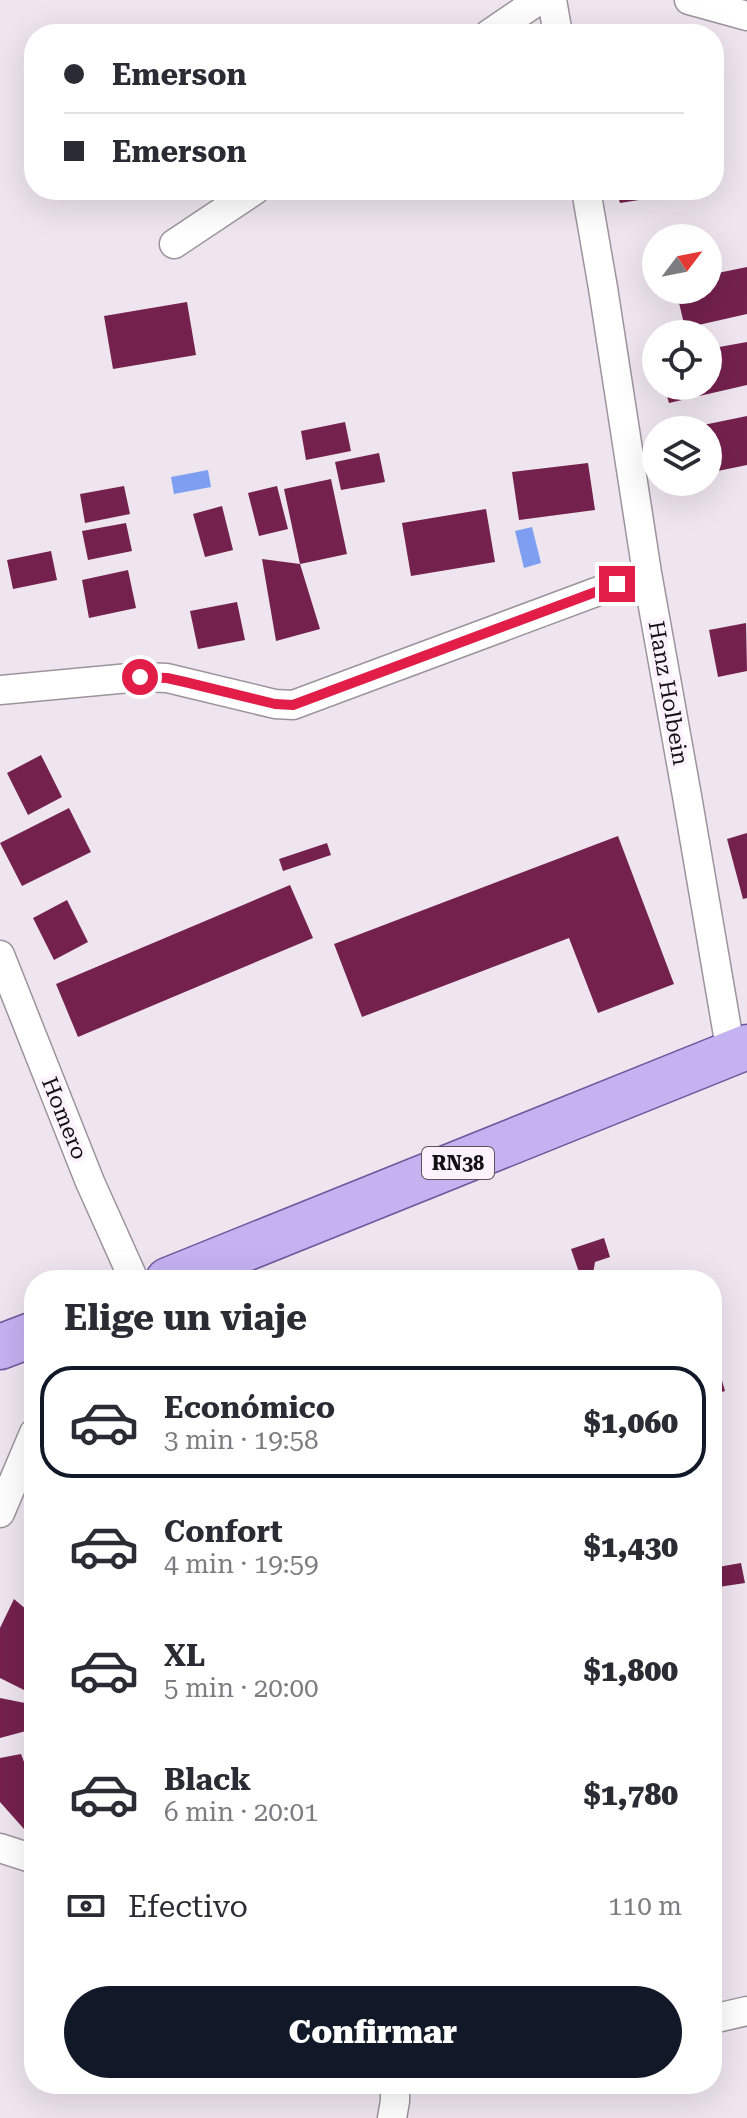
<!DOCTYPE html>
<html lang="es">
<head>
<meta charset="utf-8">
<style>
  :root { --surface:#fff; --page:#f7f7f7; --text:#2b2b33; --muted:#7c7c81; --line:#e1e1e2; --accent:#111827 }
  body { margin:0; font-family:"Roboto Serif",serif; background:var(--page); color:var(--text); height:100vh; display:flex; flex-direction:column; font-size:30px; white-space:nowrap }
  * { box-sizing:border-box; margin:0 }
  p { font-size:26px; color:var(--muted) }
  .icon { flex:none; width:44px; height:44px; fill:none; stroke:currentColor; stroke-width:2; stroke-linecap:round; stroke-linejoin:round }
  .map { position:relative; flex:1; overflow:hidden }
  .details { position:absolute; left:24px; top:1270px; width:698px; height:824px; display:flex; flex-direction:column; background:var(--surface); border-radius:32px; box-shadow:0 8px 32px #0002 }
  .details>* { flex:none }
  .banner { position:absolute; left:24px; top:24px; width:700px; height:176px; border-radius:32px; box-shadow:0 8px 32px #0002; display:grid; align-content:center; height:176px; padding:0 40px; background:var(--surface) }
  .needle { width:52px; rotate:58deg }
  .controls { position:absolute; left:642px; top:224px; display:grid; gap:16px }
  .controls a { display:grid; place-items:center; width:80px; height:80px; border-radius:50%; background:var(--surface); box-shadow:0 8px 32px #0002; font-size:40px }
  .end { position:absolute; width:36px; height:36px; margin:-18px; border:10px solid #e11d48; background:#fff; box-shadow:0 0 0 4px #fff }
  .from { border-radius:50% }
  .banner b { display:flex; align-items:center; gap:28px; height:76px; font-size:30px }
  .banner b+b { border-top:2px solid var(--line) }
  .banner i { width:20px; height:20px; background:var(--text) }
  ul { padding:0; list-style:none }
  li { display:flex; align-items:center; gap:24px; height:112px; margin:0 16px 12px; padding:0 24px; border:4px solid transparent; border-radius:32px }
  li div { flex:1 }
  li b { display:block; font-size:30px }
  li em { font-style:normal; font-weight:800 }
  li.current { border-color:var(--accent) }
  li>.icon { width:72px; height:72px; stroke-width:1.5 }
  h2 { padding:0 40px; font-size:36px; line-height:96px }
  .pay { display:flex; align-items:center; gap:20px; height:88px; padding:0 40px; font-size:30px }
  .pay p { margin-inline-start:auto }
  .cta { display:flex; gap:16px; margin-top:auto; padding:16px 40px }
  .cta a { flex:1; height:92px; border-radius:48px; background:var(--accent); color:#fff; font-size:32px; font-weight:800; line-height:92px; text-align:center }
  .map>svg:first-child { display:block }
</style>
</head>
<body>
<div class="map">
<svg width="747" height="2118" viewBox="0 0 747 2118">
  <rect width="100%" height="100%" fill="#eee5ef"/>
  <!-- water -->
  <path fill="#7e9ff1" d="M208,470L211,487L174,494L171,477Z
    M532,527L541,563L524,568L515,531Z"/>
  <!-- building -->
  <path fill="#74214e" d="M616,190H657L658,197L620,203Z
    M747,267V314L685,328L676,290H708V275Z
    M187,302L196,355L113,369L104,316Z
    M747,342V385L669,403L664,386H708V349Z
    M747,416V465L708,473V430L684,429Z
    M345,422L351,451L306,460L301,431Z
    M379,453L385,482L341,490L335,462Z
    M588,463L595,510L519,520L512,472Z
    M331,479L347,554L300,564L284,489Z
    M124,486L130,514L85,523L80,494Z
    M277,486L288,529L259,536L248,493Z
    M222,506L233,550L205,557L193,514Z
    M486,509L495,562L411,576L402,523Z
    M126,523L132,551L88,560L82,531Z
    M51,551L57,580L13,589L7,560Z
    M262,559L300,564L320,629L276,641Z
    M128,570L136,608L89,618L82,580Z
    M237,602L245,640L198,649L190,611Z
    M746,623L747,671L718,677L709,630Z
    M41,755L62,797L28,815L7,773Z
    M69,808L91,852L22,886L0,843Z
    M747,833V898L743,899L727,839Z
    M618,836L674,984L598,1013L569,938L362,1017L334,944Z
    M327,843L331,855L283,871L279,859Z
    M290,885L313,938L78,1037L56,984Z
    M67,900L88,942L54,960L33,918Z
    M604,1238L610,1257L595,1262L593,1274L581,1278L571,1249Z
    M492,1270L496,1280H465Z
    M712,1346L725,1391L712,1395Z
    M741,1563L745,1583L712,1588V1568Z
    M14,1599L34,1616V1695L0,1678V1628Z
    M0,1698L25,1703L26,1731L0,1738Z
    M21,1754L26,1767L34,1766V1827L24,1829L0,1802V1758Z"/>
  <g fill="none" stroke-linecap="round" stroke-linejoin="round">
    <defs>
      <path id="street" d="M552,0L558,34
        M689,0L747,16
        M489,34L539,0
        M586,190L603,288L647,573L687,796L731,1053
        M174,244L255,190
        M0,690L140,677L167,678L275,704L293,705L647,573
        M0,955L90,1182L134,1280
        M0,1513L34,1433
        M0,1848L34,1859
        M712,2019L747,2011
        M392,2118L395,2101V2084"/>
      <path id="primary" d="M168,1280L747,1047
        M0,1347L34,1334"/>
    </defs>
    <!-- street casing -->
    <use href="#street" stroke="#9c949d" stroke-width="31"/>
    <!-- primary casing -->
    <use href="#primary" stroke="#6c589d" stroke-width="47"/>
    <!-- street -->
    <use href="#street" stroke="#fff" stroke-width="28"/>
    <!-- primary -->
    <use href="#primary" stroke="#c4b2f1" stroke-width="44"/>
  </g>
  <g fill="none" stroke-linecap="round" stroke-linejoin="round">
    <!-- route -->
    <path stroke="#e11d48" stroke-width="10" d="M140,677L167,678L185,682L275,704L293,705L617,584"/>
  </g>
  <g text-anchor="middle" stroke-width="8" stroke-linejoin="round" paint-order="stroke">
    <!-- shield labels -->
    <rect fill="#fcf2fd" stroke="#595459" stroke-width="2" x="422" y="1147" width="72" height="32" rx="6"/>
    <g font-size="20" font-weight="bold" fill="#131013">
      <text x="458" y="1170">RN38</text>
    </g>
    <!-- street labels -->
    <g font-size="22" fill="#131013" stroke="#fcf2fd">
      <text transform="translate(669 693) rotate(80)" y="8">Hanz Holbein</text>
      <text transform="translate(65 1118) rotate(68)" y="8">Homero</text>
    </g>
  </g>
</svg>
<div class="controls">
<a><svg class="needle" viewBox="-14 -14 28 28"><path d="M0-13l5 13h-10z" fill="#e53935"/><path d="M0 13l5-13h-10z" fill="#7c7c81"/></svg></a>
<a><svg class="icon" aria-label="locate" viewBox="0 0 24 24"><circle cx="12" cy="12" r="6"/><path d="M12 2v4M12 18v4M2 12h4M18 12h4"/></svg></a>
<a><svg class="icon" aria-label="layers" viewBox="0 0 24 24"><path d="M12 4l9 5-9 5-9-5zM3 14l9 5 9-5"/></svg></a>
</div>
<i class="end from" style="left:140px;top:677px"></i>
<i class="end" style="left:617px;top:584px"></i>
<div class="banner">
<b><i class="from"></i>Emerson</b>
<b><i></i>Emerson</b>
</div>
<section class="details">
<h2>Elige un viaje</h2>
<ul>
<li class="current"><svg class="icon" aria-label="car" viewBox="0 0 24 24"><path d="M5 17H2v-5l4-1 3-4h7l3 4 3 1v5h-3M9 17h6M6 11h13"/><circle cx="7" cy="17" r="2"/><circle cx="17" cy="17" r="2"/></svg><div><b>Económico</b><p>3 min · 19:58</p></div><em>$1,060</em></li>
<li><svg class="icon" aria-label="car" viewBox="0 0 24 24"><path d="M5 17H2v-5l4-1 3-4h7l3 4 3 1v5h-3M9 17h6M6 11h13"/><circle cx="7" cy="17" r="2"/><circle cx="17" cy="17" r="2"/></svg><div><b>Confort</b><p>4 min · 19:59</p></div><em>$1,430</em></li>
<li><svg class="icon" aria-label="car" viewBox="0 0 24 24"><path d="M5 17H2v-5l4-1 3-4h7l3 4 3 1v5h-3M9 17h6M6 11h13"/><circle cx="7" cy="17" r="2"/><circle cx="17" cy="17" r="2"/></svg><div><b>XL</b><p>5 min · 20:00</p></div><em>$1,800</em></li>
<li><svg class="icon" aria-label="car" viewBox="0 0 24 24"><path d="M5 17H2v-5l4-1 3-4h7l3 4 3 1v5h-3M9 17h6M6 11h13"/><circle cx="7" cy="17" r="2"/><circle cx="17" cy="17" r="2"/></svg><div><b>Black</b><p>6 min · 20:01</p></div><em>$1,780</em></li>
</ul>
<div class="pay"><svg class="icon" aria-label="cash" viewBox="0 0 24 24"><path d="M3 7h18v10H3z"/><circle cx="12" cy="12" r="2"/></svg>Efectivo<p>110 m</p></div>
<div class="cta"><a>Confirmar</a></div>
</section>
</div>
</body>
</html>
